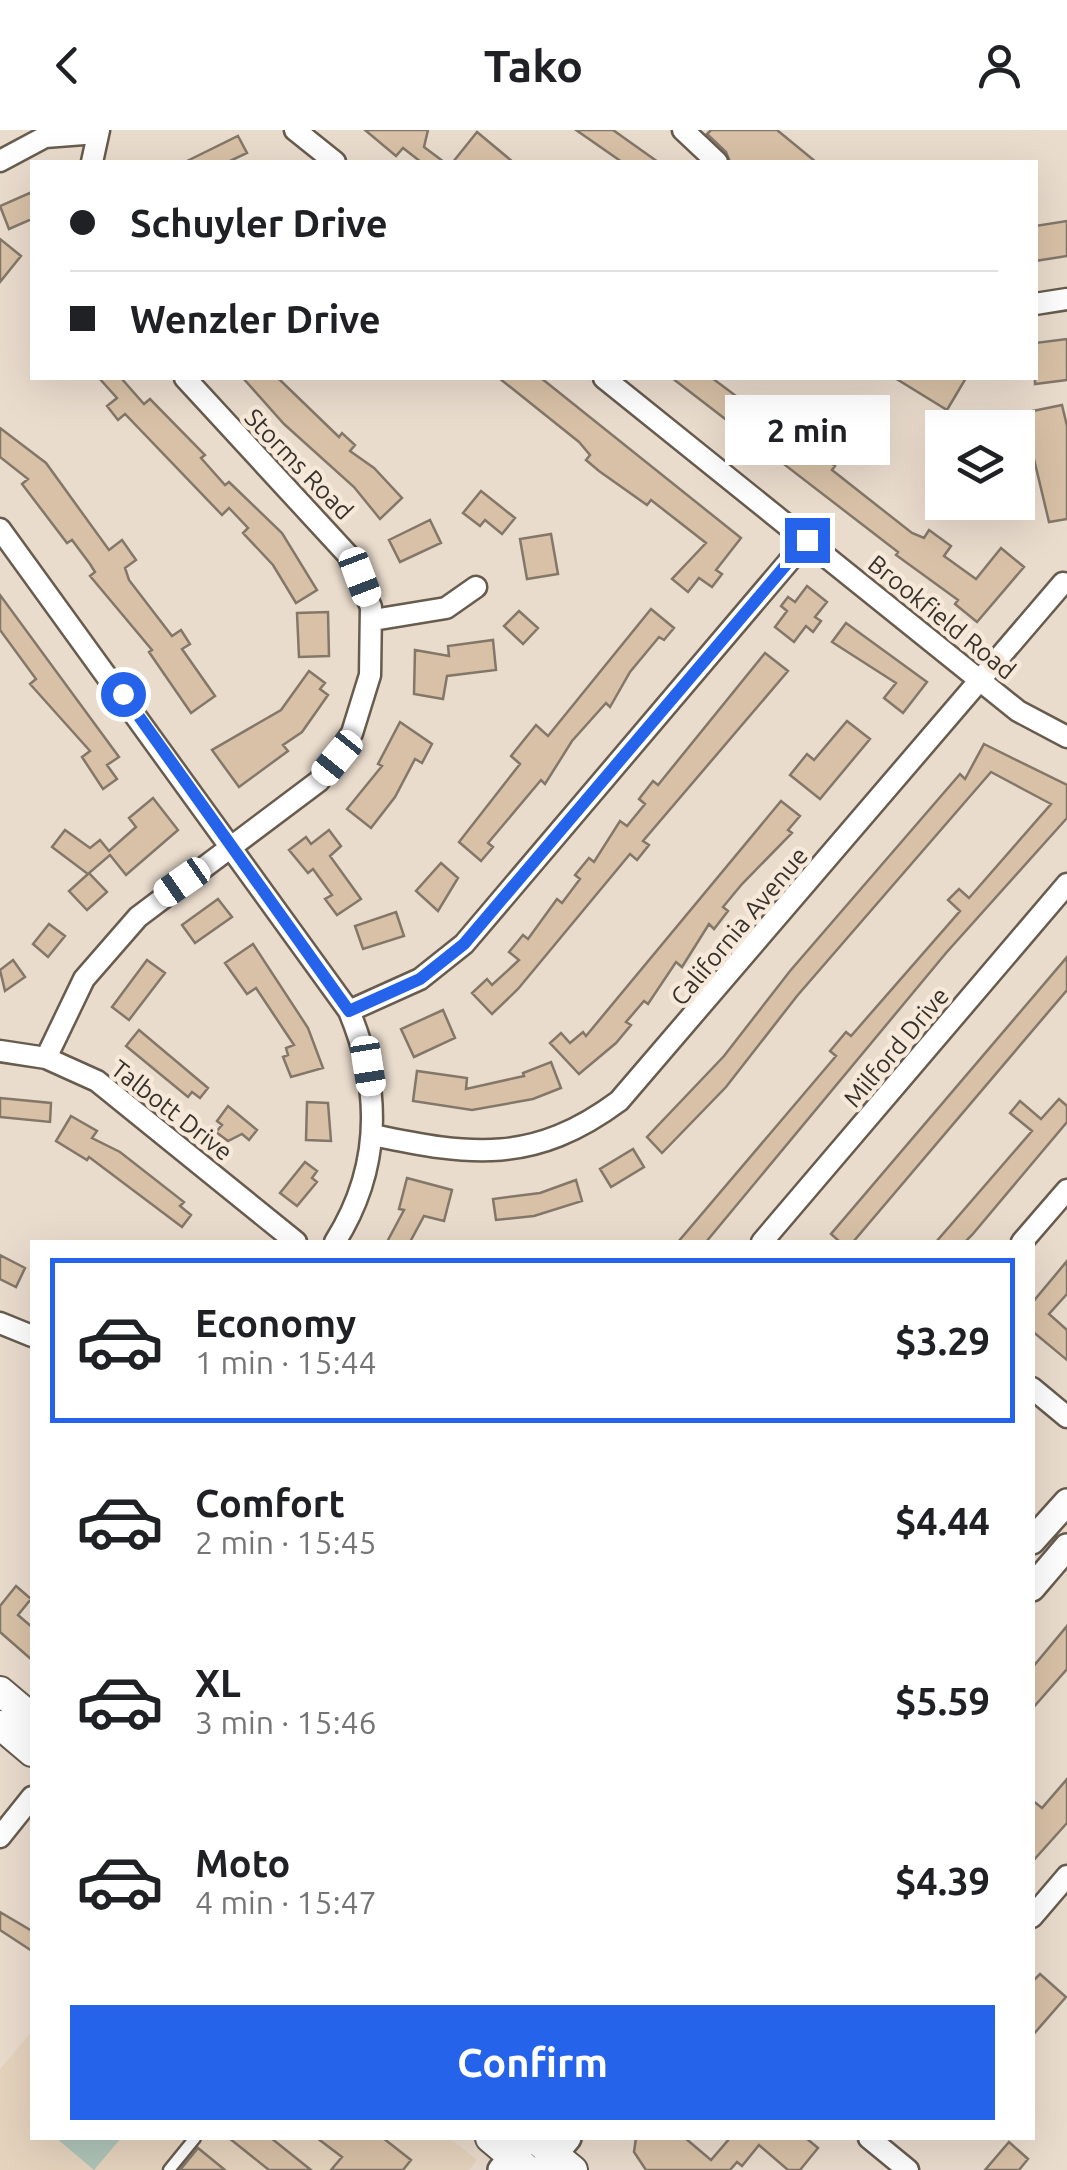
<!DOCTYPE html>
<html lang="en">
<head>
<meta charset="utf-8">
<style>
  :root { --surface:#fff; --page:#f6f6f6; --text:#202124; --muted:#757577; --line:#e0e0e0; --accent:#2563eb }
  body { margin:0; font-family:Ubuntu,sans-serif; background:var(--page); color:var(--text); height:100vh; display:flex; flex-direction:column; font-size:38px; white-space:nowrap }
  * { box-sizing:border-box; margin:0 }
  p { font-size:32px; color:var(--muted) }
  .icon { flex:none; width:55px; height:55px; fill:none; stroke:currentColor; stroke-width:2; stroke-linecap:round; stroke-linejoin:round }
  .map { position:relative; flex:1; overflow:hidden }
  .panel { position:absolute; left:30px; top:1110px; width:1005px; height:900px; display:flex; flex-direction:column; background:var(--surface); border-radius:0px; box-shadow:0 10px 40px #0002 }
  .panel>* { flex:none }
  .top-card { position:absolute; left:30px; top:30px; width:1008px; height:220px; border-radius:0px; box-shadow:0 10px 40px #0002; display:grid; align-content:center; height:220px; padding:0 40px; background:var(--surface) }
  .buttons { position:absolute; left:925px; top:280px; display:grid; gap:20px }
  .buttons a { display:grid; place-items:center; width:110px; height:110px; border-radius:0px; background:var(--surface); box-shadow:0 10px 40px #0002; font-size:50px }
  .end { position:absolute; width:45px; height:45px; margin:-22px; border:12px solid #2563eb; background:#fff; box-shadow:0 0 0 5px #fff }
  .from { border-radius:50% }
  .bubble { position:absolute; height:70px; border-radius:0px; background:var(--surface); box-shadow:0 10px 40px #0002; font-size:32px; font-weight:700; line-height:70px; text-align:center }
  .car { position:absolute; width:30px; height:60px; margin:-30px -15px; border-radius:12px; box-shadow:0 0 8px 2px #0007; background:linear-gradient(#fff 24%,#345 0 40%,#fff 0 76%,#345 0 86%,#fff 0) }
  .top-card b { display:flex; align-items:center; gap:35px; height:95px; font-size:38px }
  .top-card b+b { border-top:2px solid var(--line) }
  .top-card i { width:25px; height:25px; background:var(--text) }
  ul { padding:18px 0 0; list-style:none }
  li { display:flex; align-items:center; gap:30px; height:165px; margin:0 20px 15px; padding:0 20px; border:5px solid transparent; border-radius:0px }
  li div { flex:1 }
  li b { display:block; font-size:38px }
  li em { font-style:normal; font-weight:700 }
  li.active { border-color:var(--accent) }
  li>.icon { width:90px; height:90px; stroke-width:1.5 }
  .cta { display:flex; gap:20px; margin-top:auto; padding:20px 40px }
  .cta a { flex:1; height:115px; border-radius:0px; background:var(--accent); color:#fff; font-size:40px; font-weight:700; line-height:115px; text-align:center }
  header { display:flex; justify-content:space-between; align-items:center; height:130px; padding:0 40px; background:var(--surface); font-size:45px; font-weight:700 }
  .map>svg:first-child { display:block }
</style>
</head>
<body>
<header><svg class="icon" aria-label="back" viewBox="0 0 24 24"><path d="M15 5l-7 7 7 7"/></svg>Tako<svg class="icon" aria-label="person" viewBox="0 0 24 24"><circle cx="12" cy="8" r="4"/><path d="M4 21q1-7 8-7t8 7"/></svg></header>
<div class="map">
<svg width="1067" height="2040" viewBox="0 0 1067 2040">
  <rect width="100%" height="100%" fill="#eadccd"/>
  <!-- built -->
  <path fill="#e5d3bd" d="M32,1901V2008H450L477,2030L469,2040H0V1939Z"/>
  <!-- green -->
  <path fill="#afc4b8" d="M56,2008H121L94,2040Z"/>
  <!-- building -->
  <path fill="#d8c1a6" stroke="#837769" stroke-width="2.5" d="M365,0H428L424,17L444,32H421L403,18L396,26Z
    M576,0H613L658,32H622Z
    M711,0H777L816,32H730L726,22L707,4Z
    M477,2L513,32H453Z
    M238,6L247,23L228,32H185Z
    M32,62V89L9,99L0,76Z
    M1067,91V126L1035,131V96Z
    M0,109L21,126L0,152Z
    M1067,209V250L1035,254V213Z
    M99,248H121L144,274L150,269L205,325L201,328L225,355L229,352L282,403L317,460L296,473L273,435L243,403L248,398L229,378L222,385L125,284L118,290L107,276L117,268Z
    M243,248H278L339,307L342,303L355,315L350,321L374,338L402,368L380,389L354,357L284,294Z
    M499,248H541L741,408L716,440L722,444L712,457L699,448L688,462L672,449L706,413L651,370L647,375L599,341L586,330L590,325L579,312Z
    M672,248H712L780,299L784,293L798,304L793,311L820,332L824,327L835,336L832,340L912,403L924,408L929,400L951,416L944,426L976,449L1001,418L1024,437L977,492L955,474L958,470L896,425L898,422Z
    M895,248H966L947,280Z
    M1062,275L1067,296V389L1049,392L1023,283Z
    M0,298L46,333L109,420L122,410L136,430L125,438L129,450L172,506L181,500L190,514L182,519L215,566L191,583L149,522L152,520L90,446L95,442L90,434L72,410L67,413L22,354L28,349L0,327Z
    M481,361L515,388L502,404L485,390L480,396L463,383Z
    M430,390L441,413L400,432L389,410Z
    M551,404L558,444L527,449L520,409Z
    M807,456L827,472L815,487L821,491L813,502L806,496L794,512L775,497L787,481L781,476L788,467L795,472Z
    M0,465L119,627L107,635L117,649L103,659L82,627L90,621L30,554L36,549L0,500Z
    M651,479L674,498L664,510L659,507L630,542L610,577L606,573L572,611L545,654L541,650L488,713L493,717L481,731L459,712L520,634L511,626L536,595L548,606Z
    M519,481L538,498L523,514L504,496Z
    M328,482L329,526L299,527L297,483Z
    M846,493L927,552L903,583L884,568L896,553L832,512Z
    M493,510L496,540L447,546L443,569L414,564L415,520L449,526L448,516Z
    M765,523L788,541L643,711L649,715L637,730L630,724L518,859L492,884L472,863L487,849L492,855L519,830L509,822L523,805L528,809L557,769L562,773L580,749L575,745L589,728L594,732L620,691L627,696L645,674L639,669L653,651L658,655Z
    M309,541L325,553L320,559L328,565L302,602L283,615L288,621L239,657L212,620L281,580Z
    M847,591L870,609L820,669L790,645L807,624L814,630Z
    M400,592L432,614L422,633L415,629L395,667L371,698L347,679L382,636L378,634Z
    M984,614L1067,655V688L946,823L706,1112H678L836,926L830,921L846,902L851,906L960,781L948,770L959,759L969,768L1051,674L991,642L797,866L726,957L662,1023L647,1007L724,926L790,841L960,644L965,649Z
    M153,668L178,700L126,745L110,725L89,743L107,762L87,780L69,761L88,744L52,717L65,700L90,718L100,710L109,721L136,697L129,688Z
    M781,671L800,686L788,700L792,703L742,754L723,777L728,781L714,799L709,794L682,837L676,832L648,874L644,871L626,892L631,895L616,913L579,944L550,913L561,903L570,913L583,902L586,906Z
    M329,700L341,716L330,726L361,769L337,785L325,769L332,765L313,739L308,743L289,720L306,707L311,714Z
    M441,733L458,748L438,781L416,761Z
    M218,769L232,787L195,813L182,795Z
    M396,782L404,806L363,819L355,796Z
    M49,794L65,806L48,827L33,814Z
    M253,814L308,898L323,938L291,947L283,927L288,925L286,918L294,915L256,858L247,864L225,833Z
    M1067,827V860L853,1112H840L831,1104Z
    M13,830L25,847L5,861L0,840Z
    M147,830L165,843L129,890L112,877Z
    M443,880L455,908L414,927L401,899Z
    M139,900L208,958L200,968L192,962L188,967L126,916Z
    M551,932L561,958L533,969L472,980L413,971L417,941L467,948L466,959L524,946L523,943Z
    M0,968L51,973L50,992L0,987Z
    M1059,969L1067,976V992L972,1105L965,1112H936L1032,1001L1010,983L1020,971L1041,989Z
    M307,972L328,973L331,1011L306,1010Z
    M228,976L257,1000L249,1010L242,1004L228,1011L216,1002L222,995L217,991Z
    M71,986L97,1001L92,1008L120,1022L184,1072L180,1076L191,1085L182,1097L89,1027L87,1030L56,1011Z
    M633,1019L644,1037L611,1057L600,1039Z
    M305,1032L317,1041L312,1048L317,1052L297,1076L280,1063Z
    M407,1048L452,1060L444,1091L424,1086L410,1112H387L404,1080L399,1079Z
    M576,1050L582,1071L534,1086L496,1090L493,1069L540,1063Z
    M0,1125L25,1138L16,1157L0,1149Z
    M1067,1131V1164L1049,1184L1067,1200V1230L1032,1201V1173Z
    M16,1456L31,1469L18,1485L32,1497V1530L0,1502V1476Z
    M1067,1496V1539L1032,1579V1538Z
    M1067,1649V1693L1032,1732V1670L1042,1678Z
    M0,1782L32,1801V1821L0,1800Z
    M1040,1844L1066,1867L1032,1906V1852Z
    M229,2008H271L311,2040H269Z
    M317,2008H383L411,2030L403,2040H331L342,2027Z
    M636,2008H685L711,2030L730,2008H806L818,2018L800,2040H788L759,2015L742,2036L737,2032L730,2040H646L634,2022Z
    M1009,2012L1028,2029L1019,2040H985Z
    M198,2018L225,2040H180Z"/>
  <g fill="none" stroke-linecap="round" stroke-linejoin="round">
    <defs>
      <path id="service" d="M169,2040L195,2008"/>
      <path id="minor" d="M295,0L335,32
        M683,0L717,32
        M0,31L45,7L97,3
        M92,32L99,0
        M1035,174L1067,169
        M604,248L1018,581L1067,607
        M0,399L349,881C382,960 381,1039 335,1112
        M373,490L446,478L476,457
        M349,881L420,849L464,814L807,410
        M0,921L46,928L97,951L296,1112
        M46,928L84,849L138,787L319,651L352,603L370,545L371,477L348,425L185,248
        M373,1005C471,1026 534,1034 619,971L1063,453
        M762,1112L1067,754
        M1022,1112L1067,1060
        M0,1193L32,1206
        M1032,1258L1067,1287
        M0,1707L32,1667
        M1032,1787L1067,1746
        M869,2008L908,2040"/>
      <path id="tertiary" d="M1032,1411L1067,1372
        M1032,1458L1067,1417
        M501,2040L529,2008
        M541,2040L568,2008"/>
      <path id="secondary" d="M0,1561L32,1588
        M0,1595L32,1622
        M490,2008L528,2040
        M534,2008L573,2040"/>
    </defs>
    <!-- service casing -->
    <use href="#service" stroke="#675c4e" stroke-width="15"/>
    <!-- minor casing -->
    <use href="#minor" stroke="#675c4e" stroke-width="25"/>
    <!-- tertiary casing -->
    <use href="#tertiary" stroke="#675c4e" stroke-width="30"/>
    <!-- secondary casing -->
    <use href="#secondary" stroke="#675c4e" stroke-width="32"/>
    <!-- service -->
    <use href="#service" stroke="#fff" stroke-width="10"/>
    <!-- minor -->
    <use href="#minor" stroke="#fff" stroke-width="20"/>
    <!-- tertiary -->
    <use href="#tertiary" stroke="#fff" stroke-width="25"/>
    <!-- secondary -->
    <use href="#secondary" stroke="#fff" stroke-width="28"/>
  </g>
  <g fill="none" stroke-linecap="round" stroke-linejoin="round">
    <!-- route -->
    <path stroke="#2563eb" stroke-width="12" d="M123,564L349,881L420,849L464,814L807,410"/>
  </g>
  <g text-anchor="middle" stroke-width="9" stroke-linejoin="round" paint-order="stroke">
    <!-- street labels -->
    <g font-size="25" fill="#37322c" stroke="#f7e9da">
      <text transform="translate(299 334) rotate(46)" y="9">Storms Road</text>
      <text transform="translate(942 487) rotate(39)" y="9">Brookfield Road</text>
      <text transform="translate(739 796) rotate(-50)" y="9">California Avenue</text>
      <text transform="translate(896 917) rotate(-50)" y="9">Milford Drive</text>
      <text transform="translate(172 980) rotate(38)" y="9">Talbott Drive</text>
    </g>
  </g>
</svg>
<div class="buttons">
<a><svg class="icon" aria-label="layers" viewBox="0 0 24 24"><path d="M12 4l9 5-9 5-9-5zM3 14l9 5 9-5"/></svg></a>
</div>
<i class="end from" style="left:123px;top:564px"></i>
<i class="end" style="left:807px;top:410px"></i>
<div class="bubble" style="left:725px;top:265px;width:165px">2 min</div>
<i class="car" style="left:360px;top:447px;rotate:159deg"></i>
<i class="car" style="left:337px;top:628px;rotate:219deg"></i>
<i class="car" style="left:182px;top:752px;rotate:235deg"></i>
<i class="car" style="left:368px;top:936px;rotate:171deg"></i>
<div class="top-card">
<b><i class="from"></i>Schuyler Drive</b>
<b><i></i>Wenzler Drive</b>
</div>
<section class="panel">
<ul>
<li class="active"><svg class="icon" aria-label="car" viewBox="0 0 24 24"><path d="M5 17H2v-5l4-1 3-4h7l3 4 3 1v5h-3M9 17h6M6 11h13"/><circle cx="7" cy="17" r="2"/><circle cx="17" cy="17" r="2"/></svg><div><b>Economy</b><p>1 min · 15:44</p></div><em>$3.29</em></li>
<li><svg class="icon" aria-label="car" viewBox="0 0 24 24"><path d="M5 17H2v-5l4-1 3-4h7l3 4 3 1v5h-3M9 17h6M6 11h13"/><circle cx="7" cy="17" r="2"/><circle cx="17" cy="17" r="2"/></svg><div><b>Comfort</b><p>2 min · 15:45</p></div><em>$4.44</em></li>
<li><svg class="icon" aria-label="car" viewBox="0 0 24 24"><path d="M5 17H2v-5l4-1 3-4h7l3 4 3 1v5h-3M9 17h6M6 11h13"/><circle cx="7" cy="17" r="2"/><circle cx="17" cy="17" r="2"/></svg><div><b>XL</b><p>3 min · 15:46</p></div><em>$5.59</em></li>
<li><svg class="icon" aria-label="car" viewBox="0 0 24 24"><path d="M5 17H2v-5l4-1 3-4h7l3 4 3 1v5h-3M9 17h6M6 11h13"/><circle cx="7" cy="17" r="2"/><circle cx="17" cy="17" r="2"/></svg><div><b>Moto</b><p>4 min · 15:47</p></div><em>$4.39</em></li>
</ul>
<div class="cta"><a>Confirm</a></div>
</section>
</div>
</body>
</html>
